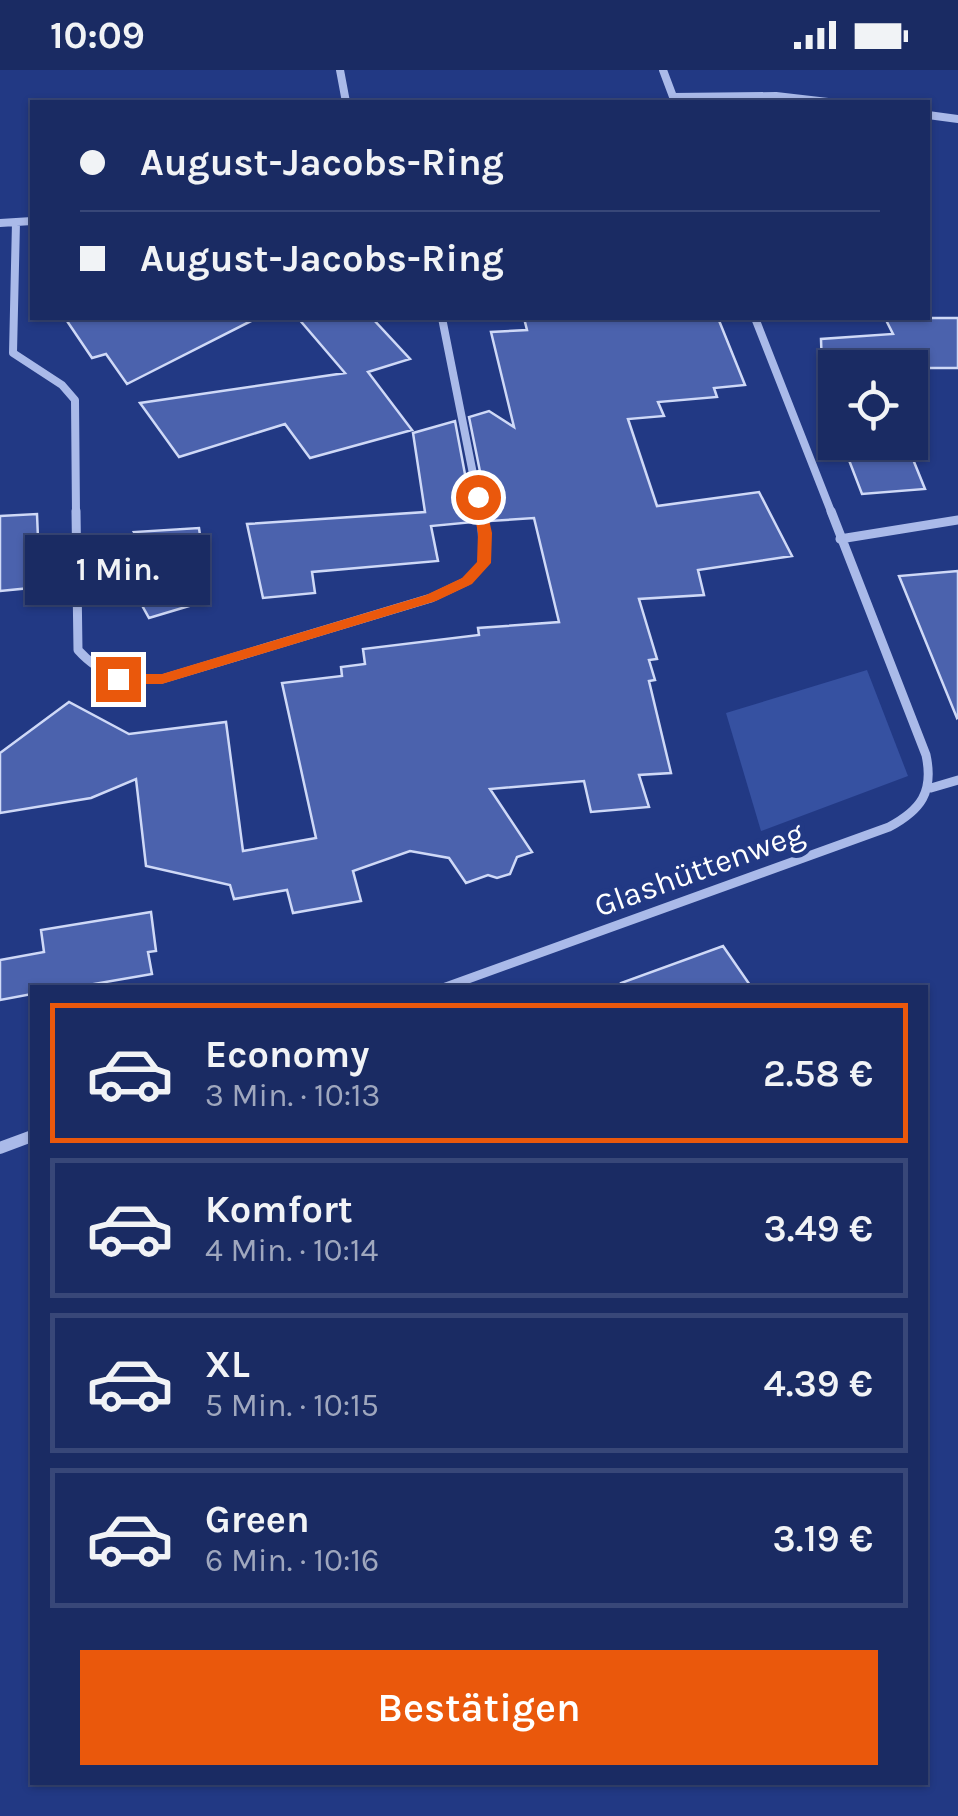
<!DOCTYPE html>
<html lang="de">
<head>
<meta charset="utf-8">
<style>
  :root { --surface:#1a2b63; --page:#233369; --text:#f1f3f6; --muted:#9fa7be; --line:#384778; --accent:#ea580c }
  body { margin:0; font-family:Karla,sans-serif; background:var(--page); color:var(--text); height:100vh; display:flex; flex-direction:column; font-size:38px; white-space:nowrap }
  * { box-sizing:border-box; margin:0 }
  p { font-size:32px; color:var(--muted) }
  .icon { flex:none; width:55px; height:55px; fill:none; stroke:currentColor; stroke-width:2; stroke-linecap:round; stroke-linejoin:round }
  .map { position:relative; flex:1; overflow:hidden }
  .sheet { position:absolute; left:30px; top:915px; width:898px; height:800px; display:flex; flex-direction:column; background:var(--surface); border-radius:0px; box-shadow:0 2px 8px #0004,0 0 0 2px var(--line) }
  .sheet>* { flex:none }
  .hud { position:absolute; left:30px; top:30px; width:900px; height:220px; border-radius:0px; box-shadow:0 2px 8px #0004,0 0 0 2px var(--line); display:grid; align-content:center; height:220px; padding:0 50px; background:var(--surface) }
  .controls { position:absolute; left:818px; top:280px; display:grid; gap:20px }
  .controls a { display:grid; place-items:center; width:110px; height:110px; border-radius:0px; background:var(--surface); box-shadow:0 2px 8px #0004,0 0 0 2px var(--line); font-size:50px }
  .end { position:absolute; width:45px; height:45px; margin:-22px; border:12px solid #ea580c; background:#fff; box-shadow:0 0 0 5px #fff }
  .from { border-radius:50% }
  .bubble { position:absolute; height:70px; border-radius:0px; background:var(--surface); box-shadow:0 2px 8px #0004,0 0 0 2px var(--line); font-size:32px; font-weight:600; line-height:70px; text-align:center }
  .hud b { display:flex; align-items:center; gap:35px; height:95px; font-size:38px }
  .hud b+b { border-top:2px solid var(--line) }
  .hud i { width:25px; height:25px; background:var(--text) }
  ul { padding:18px 0 0; list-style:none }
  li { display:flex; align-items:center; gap:30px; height:140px; margin:0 20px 15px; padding:0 30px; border:5px solid var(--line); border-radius:0px }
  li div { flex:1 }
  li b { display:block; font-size:38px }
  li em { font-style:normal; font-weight:600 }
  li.on { border-color:var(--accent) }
  li>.icon { width:90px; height:90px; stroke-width:1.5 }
  .cta { display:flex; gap:20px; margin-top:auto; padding:20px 50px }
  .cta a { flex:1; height:115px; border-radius:0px; background:var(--accent); color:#fff; font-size:40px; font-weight:600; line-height:115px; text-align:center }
  .status { display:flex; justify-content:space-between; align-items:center; height:70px; padding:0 50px; background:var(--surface); direction:ltr }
  .status svg { height:28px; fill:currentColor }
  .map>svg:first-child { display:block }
</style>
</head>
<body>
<div class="status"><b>10:09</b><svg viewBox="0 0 49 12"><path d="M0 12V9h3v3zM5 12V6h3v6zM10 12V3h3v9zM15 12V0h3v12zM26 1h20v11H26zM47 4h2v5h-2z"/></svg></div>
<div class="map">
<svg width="958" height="1746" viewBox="0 0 958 1746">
  <rect width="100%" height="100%" fill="#223984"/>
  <!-- green -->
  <path fill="#3651a1" d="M867,600L908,706L761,761L726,643Z"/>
  <!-- building -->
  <path fill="#4b62ad" stroke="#cfd9f7" stroke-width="2.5" d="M65,248H257L127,314L106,284L92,288Z
    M298,248H372L410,289L368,302L412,360L310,388L285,354L179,387L140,333L345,303Z
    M524,248H718L745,315L714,318L717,327L658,332L664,346L628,349L657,436L759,422L792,486L698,500L704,525L639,529L657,589L649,590L655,610L649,611L671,703L639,705L649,737L591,742L584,711L490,719L532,782L517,787L510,804L497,808L488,805L466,813L449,788L410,781L353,801L361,831L293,843L287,820L234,829L230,815L146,796L136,709L91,728L0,743V683L69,632L129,664L226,652L243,781L316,768L282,613L342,606L341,597L365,594L363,579L479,565L478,558L559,552L534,448L490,451L469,347L489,341L514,357L491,262L527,260Z
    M885,248H958V298H822L821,269L893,264Z
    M455,351L474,452L431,456L438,491L312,502L315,523L263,528L247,454L425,442L413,363Z
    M842,372H906L925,419L862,424Z
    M37,444L40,517L0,521V446Z
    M199,458L209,530L149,548L128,510L157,501L134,462Z
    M958,501V647L957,648L899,506Z
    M151,842L156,881L148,882L152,904L71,918H32V924L0,930V890L44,882L41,860Z
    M723,876L752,918H622L621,913Z"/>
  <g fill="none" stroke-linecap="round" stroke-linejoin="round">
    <!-- minor-far2 -->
    <path stroke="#aabae9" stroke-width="8" d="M340,0L346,32
      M663,0L675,32
      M673,27L776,26L828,32
      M928,45L958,49
      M16,152L13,283L62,315L75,330L76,444
      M0,153L32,151
      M442,248L481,444
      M755,248L832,444"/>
    <!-- minor-far1 -->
    <path stroke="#aabae9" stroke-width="9" d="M76,441L78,580C103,608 127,609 162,609L431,528L467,511L484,493L481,441
      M840,469L958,450
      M931,718L958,710
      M443,918L889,757C921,740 934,722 926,685L831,441"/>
    <!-- minor -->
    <path stroke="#aabae9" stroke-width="12" d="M0,1078L32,1066"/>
  </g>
  <!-- route -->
  <path fill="#ea580c" d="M478,423L484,427L492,463L491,493L472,514L436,531L162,614H118L111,609L118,604H162L426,525L462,508L477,492L478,463L471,427Z"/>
  <g text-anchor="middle" stroke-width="10" stroke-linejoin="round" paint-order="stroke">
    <!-- street labels -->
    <g font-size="32" fill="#fff" stroke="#223984">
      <text transform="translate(699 799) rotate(-20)" y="11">Glashüttenweg</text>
    </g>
  </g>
</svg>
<div class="controls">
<a><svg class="icon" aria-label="locate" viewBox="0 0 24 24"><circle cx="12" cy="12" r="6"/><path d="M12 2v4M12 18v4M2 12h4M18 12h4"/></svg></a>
</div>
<i class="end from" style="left:478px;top:427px"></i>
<i class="end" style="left:118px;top:609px"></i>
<div class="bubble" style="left:25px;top:465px;width:185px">1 Min.</div>
<div class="hud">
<b><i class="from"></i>August-Jacobs-Ring</b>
<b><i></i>August-Jacobs-Ring</b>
</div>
<section class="sheet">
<ul>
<li class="on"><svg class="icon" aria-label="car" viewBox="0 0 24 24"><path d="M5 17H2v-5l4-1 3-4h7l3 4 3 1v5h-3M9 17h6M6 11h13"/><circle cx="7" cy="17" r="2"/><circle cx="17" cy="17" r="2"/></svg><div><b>Economy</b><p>3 Min. · 10:13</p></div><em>2.58 €</em></li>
<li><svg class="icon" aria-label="car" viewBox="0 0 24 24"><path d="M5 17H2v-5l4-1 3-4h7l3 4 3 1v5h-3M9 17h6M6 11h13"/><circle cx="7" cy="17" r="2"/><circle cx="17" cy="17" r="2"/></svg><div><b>Komfort</b><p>4 Min. · 10:14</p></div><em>3.49 €</em></li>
<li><svg class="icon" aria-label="car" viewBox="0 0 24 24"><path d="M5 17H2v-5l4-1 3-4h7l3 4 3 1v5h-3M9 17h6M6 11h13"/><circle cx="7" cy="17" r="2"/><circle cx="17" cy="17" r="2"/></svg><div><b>XL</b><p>5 Min. · 10:15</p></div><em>4.39 €</em></li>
<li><svg class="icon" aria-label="car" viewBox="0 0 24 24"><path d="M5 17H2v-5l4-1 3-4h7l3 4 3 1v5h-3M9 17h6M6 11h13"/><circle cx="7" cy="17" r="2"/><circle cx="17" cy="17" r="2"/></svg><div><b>Green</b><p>6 Min. · 10:16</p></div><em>3.19 €</em></li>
</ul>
<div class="cta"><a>Bestätigen</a></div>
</section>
</div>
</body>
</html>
